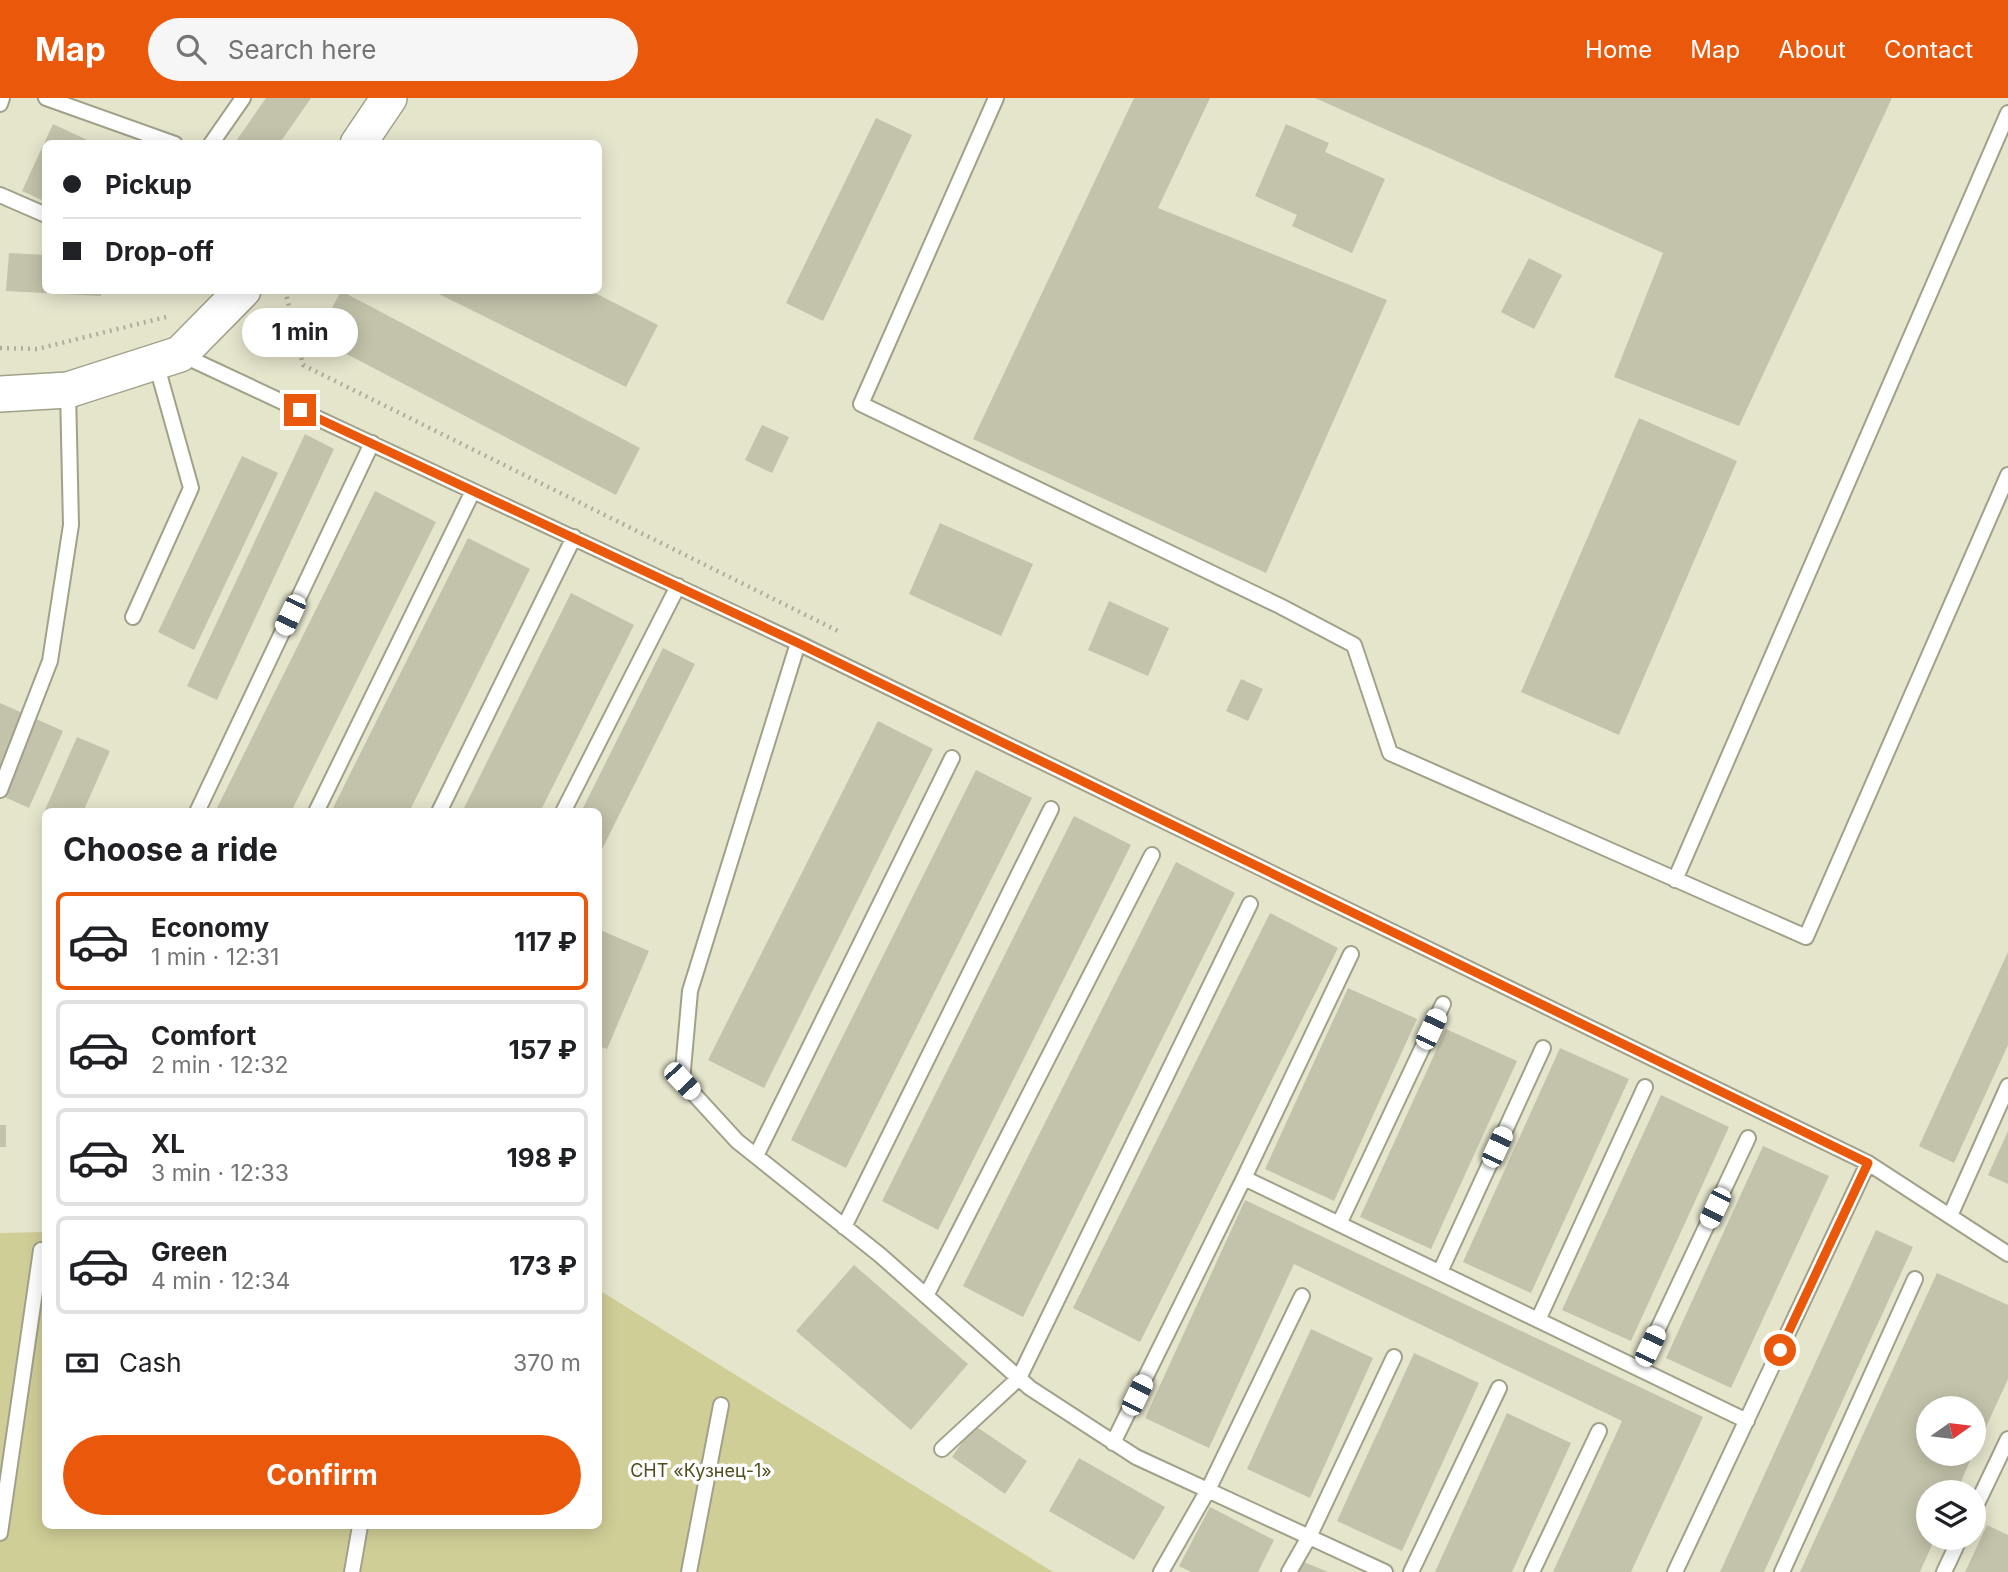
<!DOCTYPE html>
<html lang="en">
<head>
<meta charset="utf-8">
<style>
  :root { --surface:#fff; --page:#f6f6f6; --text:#202124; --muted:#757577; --line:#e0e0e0; --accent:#ea580c }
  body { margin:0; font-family:Inter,sans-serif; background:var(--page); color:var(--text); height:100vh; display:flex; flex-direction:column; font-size:26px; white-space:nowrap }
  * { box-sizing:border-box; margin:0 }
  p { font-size:23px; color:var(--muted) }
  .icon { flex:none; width:38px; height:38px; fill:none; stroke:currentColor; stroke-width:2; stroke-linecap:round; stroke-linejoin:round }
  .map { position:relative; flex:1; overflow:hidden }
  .panel { position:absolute; left:42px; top:710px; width:560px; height:721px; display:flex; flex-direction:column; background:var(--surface); border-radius:10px; box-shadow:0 4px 18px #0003 }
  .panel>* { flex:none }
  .banner { position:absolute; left:42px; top:42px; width:560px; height:154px; border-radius:10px; box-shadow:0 4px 18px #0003; display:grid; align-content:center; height:154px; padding:0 21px; background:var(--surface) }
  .needle { width:46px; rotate:76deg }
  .fabs { position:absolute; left:1916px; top:1298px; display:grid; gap:14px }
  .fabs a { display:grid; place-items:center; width:70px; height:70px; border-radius:50%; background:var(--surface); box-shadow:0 4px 18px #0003; font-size:35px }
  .end { position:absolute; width:32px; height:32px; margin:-16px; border:9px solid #ea580c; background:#fff; box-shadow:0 0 0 4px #fff }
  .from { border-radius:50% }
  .bubble { position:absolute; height:49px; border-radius:24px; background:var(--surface); box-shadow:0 4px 18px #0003; font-size:23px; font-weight:700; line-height:49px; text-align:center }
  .car { position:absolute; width:21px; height:42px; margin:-21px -10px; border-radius:9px; box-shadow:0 0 5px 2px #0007; background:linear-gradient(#fff 24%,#345 0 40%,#fff 0 76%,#345 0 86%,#fff 0) }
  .banner b { display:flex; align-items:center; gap:24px; height:66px; font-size:26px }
  .banner b+b { border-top:2px solid var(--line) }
  .banner i { width:18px; height:18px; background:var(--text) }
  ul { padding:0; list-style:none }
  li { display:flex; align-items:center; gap:21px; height:98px; margin:0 14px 10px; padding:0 7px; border:4px solid var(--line); border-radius:10px }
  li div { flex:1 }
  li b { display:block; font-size:26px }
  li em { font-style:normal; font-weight:700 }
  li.selected { border-color:var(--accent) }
  li>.icon { width:63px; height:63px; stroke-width:1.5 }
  h2 { padding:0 21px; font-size:32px; line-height:84px }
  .pay { display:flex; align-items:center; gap:18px; height:77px; padding:0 21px; font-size:26px }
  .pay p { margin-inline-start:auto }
  .cta { display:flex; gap:14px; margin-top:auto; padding:14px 21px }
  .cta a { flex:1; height:80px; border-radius:42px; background:var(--accent); color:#fff; font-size:28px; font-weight:700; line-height:80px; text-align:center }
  header { display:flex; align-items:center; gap:42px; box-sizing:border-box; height:98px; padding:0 35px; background:var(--accent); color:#fff }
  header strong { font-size:33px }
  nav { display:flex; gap:38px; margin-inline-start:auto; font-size:24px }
  .search { width:490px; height:63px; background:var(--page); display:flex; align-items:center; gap:18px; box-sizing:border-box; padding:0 24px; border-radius:38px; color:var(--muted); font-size:26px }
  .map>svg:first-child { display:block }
</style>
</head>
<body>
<header>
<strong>Map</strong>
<div class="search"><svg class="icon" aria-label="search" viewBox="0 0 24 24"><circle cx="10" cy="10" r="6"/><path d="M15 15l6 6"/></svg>Search here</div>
<nav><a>Home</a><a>Map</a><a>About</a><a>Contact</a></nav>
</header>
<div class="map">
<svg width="2008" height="1474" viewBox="0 0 2008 1474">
  <rect width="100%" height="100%" fill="#e5e5cc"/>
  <!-- green -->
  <path fill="#d0ce97" d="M45,1134L46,1428H598L599,1192L1053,1474H0V1135Z"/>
  <!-- building -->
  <path fill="#c3c3ab" d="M266,0H311L279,46H234Z
    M1134,0H1210L1158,110L1387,202L1266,475L973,341Z
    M1315,0H1892L1739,328L1614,279L1663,155Z
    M876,20L912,37L823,223L786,205Z
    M53,26L96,46H46V104L22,93Z
    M1286,26L1329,45L1325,54L1385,81L1352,155L1292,128L1297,117L1255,98Z
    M9,155L46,157V192H101V198L6,193Z
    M1529,160L1562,177L1534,231L1501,214Z
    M439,192H589L658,227L626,289L437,195Z
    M341,193L640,350L616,397L316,240Z
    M1639,320L1737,363L1619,637L1521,594Z
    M762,327L789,339L772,375L745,362Z
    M305,336L334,351L217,602L187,588Z
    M242,358L278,375L194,552L158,534Z
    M375,393L436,424L291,714H215Z
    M940,425L1033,466L1001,538L909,496Z
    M468,440L530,471L409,714H331Z
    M571,495L634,527L540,714H462Z
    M1109,503L1169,530L1148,578L1088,552Z
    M663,550L695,566L598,759V714H581Z
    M1241,581L1263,591L1248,623L1226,613Z
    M0,605L63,633L29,710L0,697Z
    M878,623L933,651L764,990L708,962Z
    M77,639L110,653L83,714H49L45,712Z
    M976,672L1032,700L846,1070L791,1042Z
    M1074,718L1131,747L938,1132L882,1103Z
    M1176,764L1235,795L1023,1219L963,1188Z
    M1270,815L1338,850L1140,1244L1073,1210Z
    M598,831L649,853L607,951L598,948Z
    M2008,854V947L1954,1065L1919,1048Z
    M1348,890L1417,921L1334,1103L1265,1071Z
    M1446,931L1517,963L1431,1151L1360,1119Z
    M1560,950L1629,981L1531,1195L1463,1164Z
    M1661,997L1729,1029L1631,1243L1562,1212Z
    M0,1027H6V1049H0Z
    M2008,1033V1086L1988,1077Z
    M1763,1048L1829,1078L1731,1290L1666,1260Z
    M1245,1102L1703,1319L1631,1474H1553L1622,1323L1294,1166L1209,1350L1145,1320Z
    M1876,1132L1913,1149L1764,1474H1720Z
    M854,1167L968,1266L911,1332L796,1233Z
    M1937,1175L2008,1207V1281L1974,1355V1311H1928V1356H1973L1956,1395H1928V1440H1935L1920,1474H1800Z
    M1311,1231L1373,1260L1310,1400L1247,1371Z
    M1414,1255L1479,1285L1402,1453L1337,1423Z
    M1507,1315L1571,1345L1512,1474H1435Z
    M974,1327L1027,1363L1005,1396L952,1359Z
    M1079,1360L1165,1409L1134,1462L1049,1413Z
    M1210,1409L1274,1442L1258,1474H1191L1179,1468Z
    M1987,1427L2008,1437V1474H1965Z
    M1304,1464L1328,1474H1299Z"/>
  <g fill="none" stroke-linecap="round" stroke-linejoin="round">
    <defs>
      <path id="service" d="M46,0L175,46
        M996,0L861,306L1280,508L1354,547L1390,655L1806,839L2008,377
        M0,6L2,0
        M211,46L243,0
        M0,97L46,117
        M180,256L798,545L1868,1065L2008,1156
        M133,519L191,390L156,265
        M798,545L690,893L682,983L737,1043L880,1157L1030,1290L1136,1359L1385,1474
        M0,692L50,563L71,427L68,293
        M197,714L372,345
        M316,714L473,393
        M439,714L574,439
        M563,714L678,488
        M1675,782L2008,15
        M756,1058L952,660
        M1244,1080L1351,856
        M1950,1118L2008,988
        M1339,1126L1443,906
        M844,1129L1051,711
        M1440,1174L1543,950
        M926,1198L1152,757
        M1538,1222L1645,989
        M1639,1271L1748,1040
        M1113,1345L1244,1080L1747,1323
        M942,1351L1019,1280L1250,806
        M1974,1412L2008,1341
        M0,1435L41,1152
        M352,1474L360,1428
        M689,1474L721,1307
        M1161,1474L1208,1392L1302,1198
        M1289,1474L1309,1439L1394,1259
        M1411,1474L1499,1290
        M1532,1474L1599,1333
        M1675,1474L1868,1065
        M1782,1474L1915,1181
        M1944,1474L1960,1440"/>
      <path id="tertiary" d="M358,46L389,0
        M0,296L68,292L180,256L243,192"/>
    </defs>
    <!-- service casing -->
    <use href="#service" stroke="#a1a18a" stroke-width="18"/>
    <!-- tertiary casing -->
    <use href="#tertiary" stroke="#a1a18a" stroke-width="38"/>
    <!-- path -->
    <path stroke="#aeae9a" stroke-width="4.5" stroke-dasharray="2 5" stroke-linecap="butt" d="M285,192L303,267L842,535
      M0,250L37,251L166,219"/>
    <!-- service -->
    <use href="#service" stroke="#fff" stroke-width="14"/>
    <!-- tertiary -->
    <use href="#tertiary" stroke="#fff" stroke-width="35"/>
  </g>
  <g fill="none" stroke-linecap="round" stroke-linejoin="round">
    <!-- route -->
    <path stroke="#ea580c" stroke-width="9" d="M300,312L798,545L1868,1065L1780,1252"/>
  </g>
  <g text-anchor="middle" stroke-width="7" stroke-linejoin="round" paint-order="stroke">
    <!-- park labels -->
    <g font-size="18" fill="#504e1d" stroke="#fff">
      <text x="701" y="1379">СНТ «Кузнец-1»</text>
    </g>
  </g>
</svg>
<div class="fabs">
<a><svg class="needle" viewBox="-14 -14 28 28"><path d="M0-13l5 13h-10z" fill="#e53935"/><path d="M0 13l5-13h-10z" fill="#757577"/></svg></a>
<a><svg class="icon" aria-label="layers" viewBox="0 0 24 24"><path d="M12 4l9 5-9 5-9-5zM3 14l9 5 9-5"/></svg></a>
</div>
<i class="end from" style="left:1780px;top:1252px"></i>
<i class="end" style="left:300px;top:312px"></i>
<div class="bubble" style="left:242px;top:210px;width:116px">1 min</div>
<i class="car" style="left:290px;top:517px;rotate:205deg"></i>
<i class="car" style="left:1431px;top:931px;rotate:25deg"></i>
<i class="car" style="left:682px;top:983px;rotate:137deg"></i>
<i class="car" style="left:1497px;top:1049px;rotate:25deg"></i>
<i class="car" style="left:1715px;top:1110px;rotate:206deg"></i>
<i class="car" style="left:1650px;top:1248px;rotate:25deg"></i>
<i class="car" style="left:1137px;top:1297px;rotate:26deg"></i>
<div class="banner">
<b><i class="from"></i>Pickup</b>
<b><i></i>Drop-off</b>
</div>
<section class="panel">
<h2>Choose a ride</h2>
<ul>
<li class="selected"><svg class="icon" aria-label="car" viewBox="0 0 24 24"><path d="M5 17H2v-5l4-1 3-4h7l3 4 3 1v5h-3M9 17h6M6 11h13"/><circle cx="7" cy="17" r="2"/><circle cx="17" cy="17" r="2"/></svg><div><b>Economy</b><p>1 min · 12:31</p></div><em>117 ₽</em></li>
<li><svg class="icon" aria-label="car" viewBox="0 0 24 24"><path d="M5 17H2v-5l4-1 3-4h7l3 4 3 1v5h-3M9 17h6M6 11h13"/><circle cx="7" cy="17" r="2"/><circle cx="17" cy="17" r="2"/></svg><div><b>Comfort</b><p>2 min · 12:32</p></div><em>157 ₽</em></li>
<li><svg class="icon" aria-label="car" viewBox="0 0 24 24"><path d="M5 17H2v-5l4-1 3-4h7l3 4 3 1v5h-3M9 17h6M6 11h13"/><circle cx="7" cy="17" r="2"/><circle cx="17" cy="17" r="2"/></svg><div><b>XL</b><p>3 min · 12:33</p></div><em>198 ₽</em></li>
<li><svg class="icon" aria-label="car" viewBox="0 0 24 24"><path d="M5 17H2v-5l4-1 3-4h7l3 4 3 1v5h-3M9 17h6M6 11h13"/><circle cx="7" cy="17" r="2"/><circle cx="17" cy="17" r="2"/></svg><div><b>Green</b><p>4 min · 12:34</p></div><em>173 ₽</em></li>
</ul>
<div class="pay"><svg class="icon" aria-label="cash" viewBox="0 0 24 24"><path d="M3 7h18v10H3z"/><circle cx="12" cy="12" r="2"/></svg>Cash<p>370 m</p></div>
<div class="cta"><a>Confirm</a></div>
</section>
</div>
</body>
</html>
